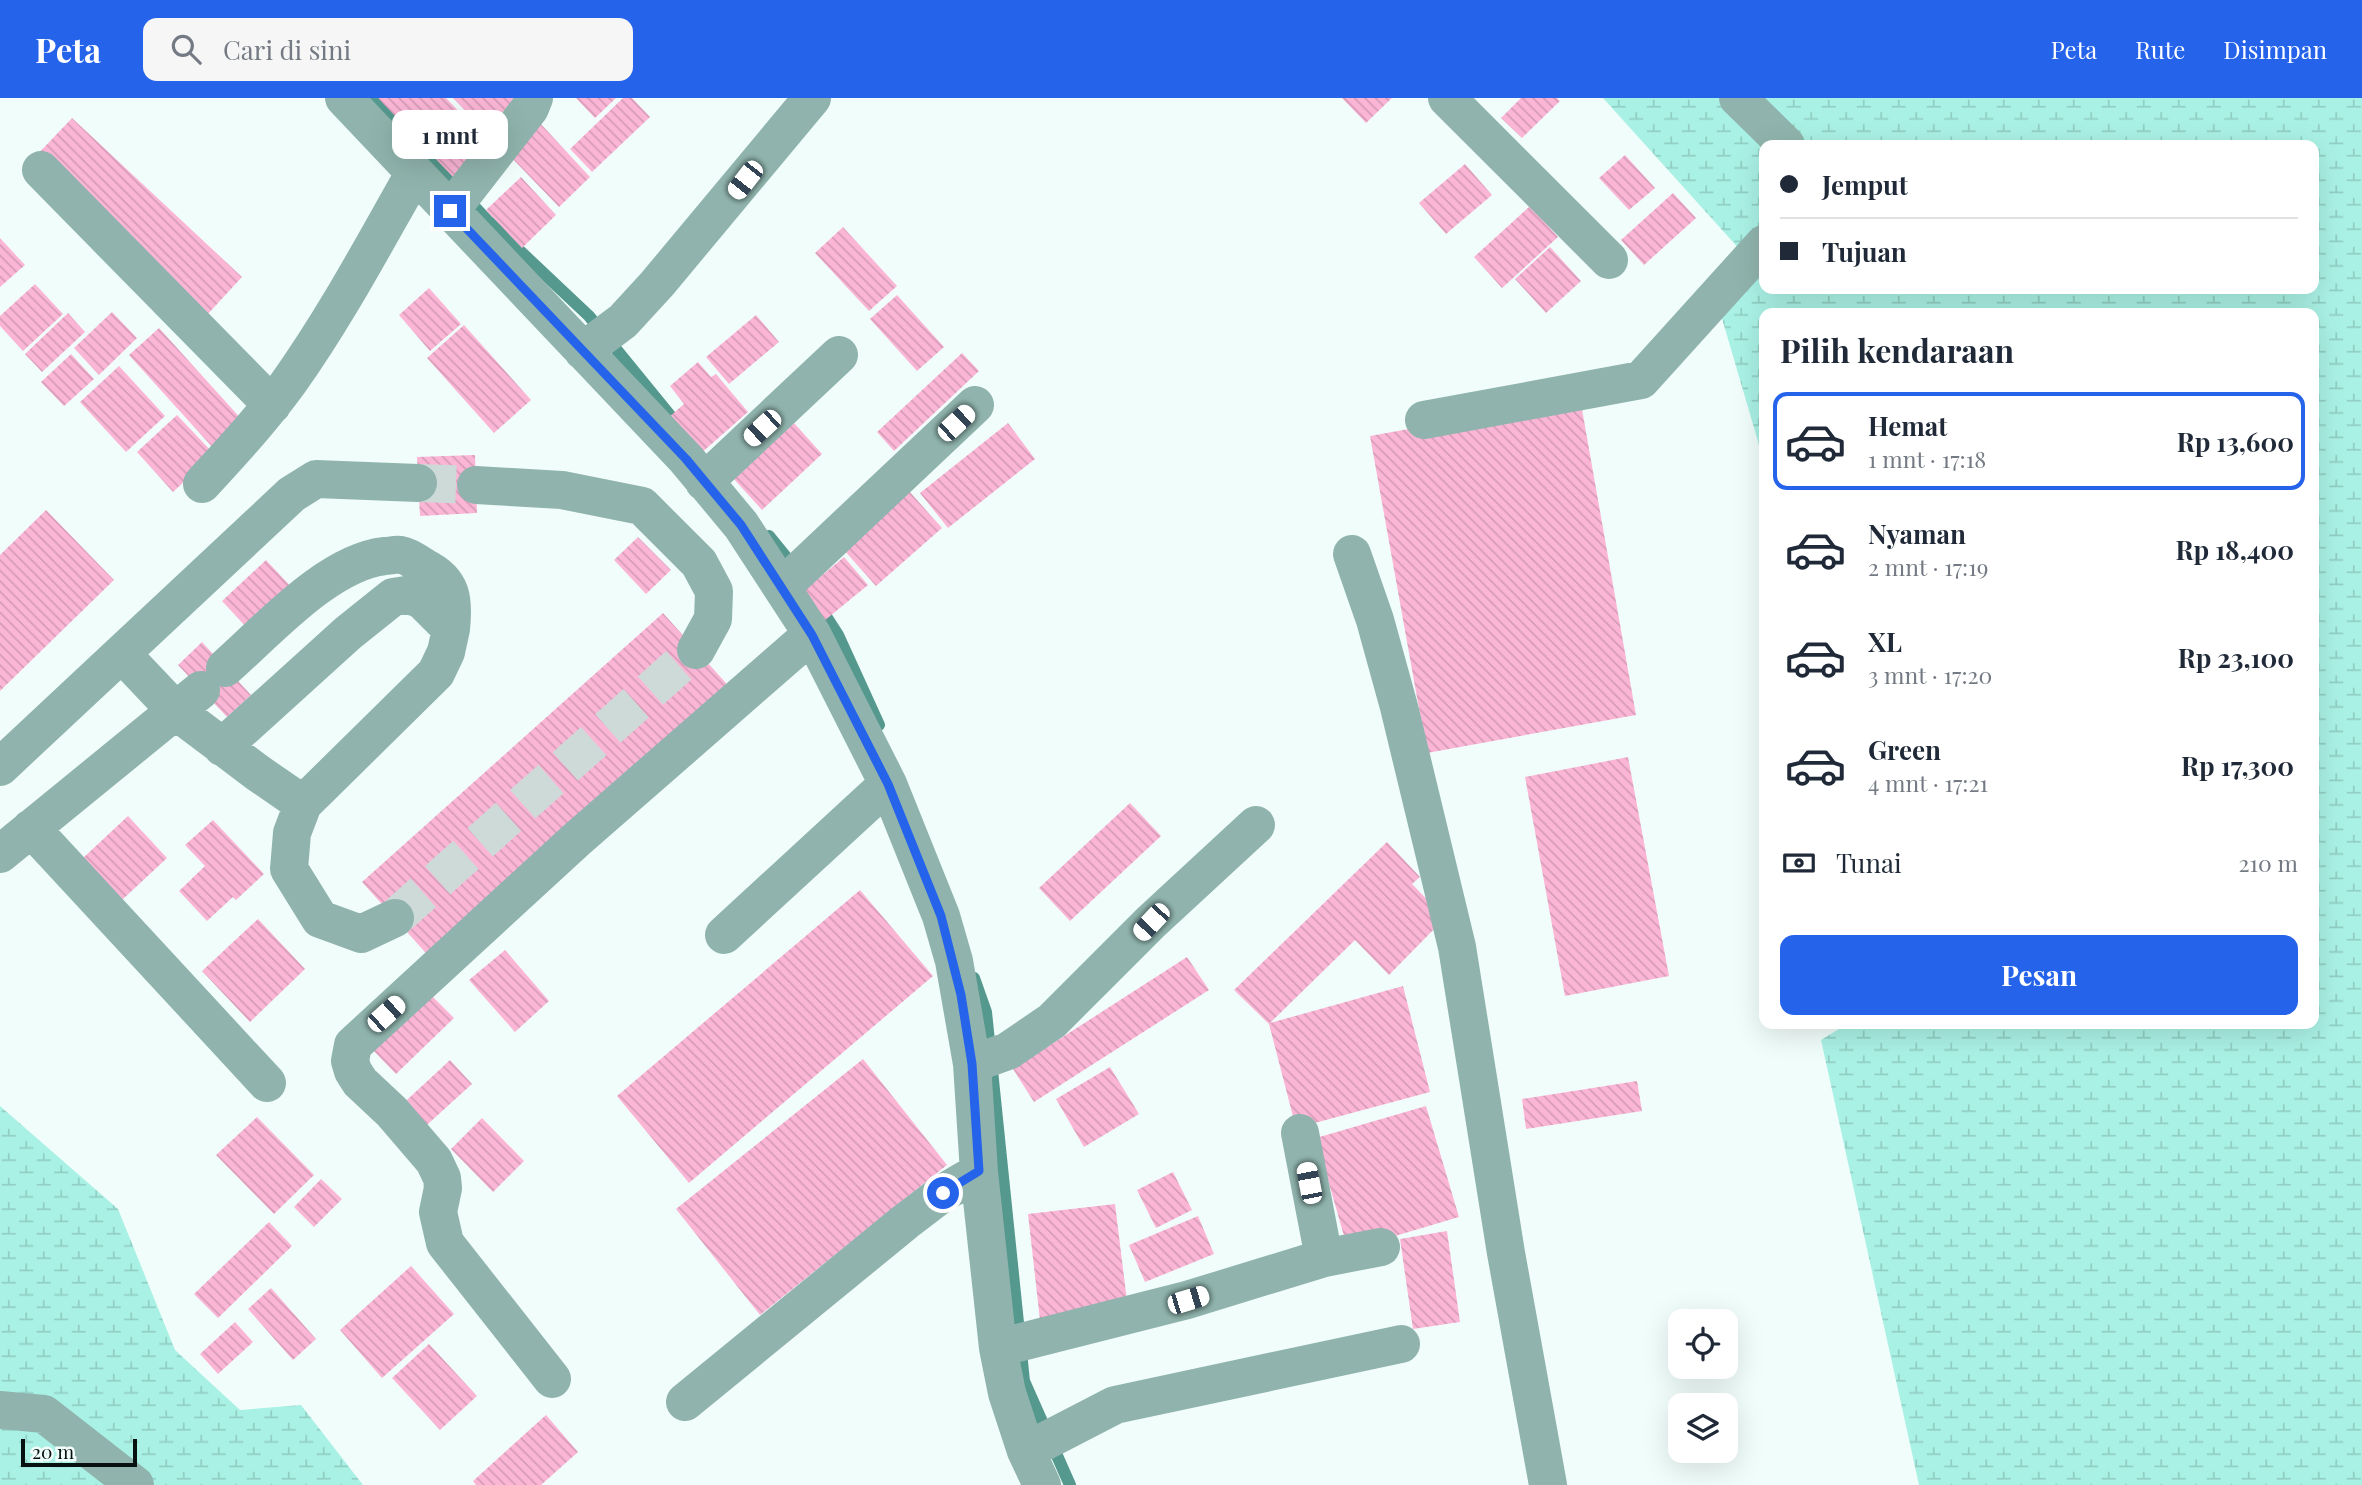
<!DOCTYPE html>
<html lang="id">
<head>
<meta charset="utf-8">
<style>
  :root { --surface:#fff; --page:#f6f6f7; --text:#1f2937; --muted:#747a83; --line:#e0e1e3; --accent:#2563eb }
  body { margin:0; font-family:"Playfair Display",serif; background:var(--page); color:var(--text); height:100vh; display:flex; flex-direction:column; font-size:26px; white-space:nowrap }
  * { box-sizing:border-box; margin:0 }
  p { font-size:23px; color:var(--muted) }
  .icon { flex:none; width:38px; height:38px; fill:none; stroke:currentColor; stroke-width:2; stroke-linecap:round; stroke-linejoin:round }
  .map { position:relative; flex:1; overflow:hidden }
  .panel { position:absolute; left:1759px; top:210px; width:560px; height:721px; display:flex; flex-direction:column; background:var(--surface); border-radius:14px; box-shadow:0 7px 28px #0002 }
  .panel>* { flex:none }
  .top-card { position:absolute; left:1759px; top:42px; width:560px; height:154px; border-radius:14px; box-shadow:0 7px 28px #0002; display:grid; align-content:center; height:154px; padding:0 21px; background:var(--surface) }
  .controls { position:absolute; left:1668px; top:1211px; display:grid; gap:14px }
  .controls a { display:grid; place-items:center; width:70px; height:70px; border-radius:14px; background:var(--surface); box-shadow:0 7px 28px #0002; font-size:35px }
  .scale { position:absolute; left:21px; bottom:18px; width:116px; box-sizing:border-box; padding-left:7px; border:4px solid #071210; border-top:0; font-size:19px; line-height:24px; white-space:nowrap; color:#071210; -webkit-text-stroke:5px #f1fdfb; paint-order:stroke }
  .end { position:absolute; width:32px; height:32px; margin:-16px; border:9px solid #2563eb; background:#fff; box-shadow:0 0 0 4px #fff }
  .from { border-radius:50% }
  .bubble { position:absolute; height:49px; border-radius:14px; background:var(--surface); box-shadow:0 7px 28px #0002; font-size:23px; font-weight:700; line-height:49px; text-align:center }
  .car { position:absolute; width:21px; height:42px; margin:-21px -10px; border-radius:9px; box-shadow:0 0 5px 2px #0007; background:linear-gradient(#fff 24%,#345 0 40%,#fff 0 76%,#345 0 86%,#fff 0) }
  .top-card b { display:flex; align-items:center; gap:24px; height:66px; font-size:26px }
  .top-card b+b { border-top:2px solid var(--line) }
  .top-card i { width:18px; height:18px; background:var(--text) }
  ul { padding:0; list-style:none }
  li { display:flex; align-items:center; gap:21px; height:98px; margin:0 14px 10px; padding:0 7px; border:4px solid transparent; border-radius:14px }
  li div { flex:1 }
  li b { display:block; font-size:26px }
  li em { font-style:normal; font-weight:700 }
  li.selected { border-color:var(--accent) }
  li>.icon { width:63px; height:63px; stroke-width:1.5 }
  h2 { padding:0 21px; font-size:32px; line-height:84px }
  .pay { display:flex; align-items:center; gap:18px; height:77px; padding:0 21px; font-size:26px }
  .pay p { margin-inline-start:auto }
  .action { display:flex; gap:14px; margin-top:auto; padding:14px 21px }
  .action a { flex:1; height:80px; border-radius:14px; background:var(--accent); color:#fff; font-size:28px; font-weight:700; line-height:80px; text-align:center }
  header { display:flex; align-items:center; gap:42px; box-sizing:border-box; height:98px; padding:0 35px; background:var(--accent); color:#fff }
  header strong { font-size:33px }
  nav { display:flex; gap:38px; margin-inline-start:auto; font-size:24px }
  .search { width:490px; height:63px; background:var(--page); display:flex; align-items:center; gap:18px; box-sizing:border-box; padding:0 24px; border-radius:14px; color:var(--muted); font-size:26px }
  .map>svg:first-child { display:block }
</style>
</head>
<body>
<header>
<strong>Peta</strong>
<div class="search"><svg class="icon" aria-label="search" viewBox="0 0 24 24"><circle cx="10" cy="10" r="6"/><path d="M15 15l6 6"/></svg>Cari di sini</div>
<nav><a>Peta</a><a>Rute</a><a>Disimpan</a></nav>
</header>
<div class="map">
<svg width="2362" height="1387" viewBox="0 0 2362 1387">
  <defs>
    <pattern id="wetland-marsh" width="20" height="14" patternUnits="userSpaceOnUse" patternTransform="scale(1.75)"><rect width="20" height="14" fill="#aaf1e5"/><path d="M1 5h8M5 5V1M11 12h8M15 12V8" fill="none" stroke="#91cec3"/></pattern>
    <pattern id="building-back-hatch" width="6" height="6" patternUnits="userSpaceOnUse" patternTransform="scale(1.75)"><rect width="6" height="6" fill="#fbb6d6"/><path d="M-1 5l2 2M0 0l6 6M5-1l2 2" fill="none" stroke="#d69bb7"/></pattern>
  </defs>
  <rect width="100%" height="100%" fill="#f1fdfb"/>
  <!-- wetland -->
  <path fill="url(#wetland-marsh)" fill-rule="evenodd" d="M1603,0H2362V1387H1919L1821,942L1847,926H2314V215H1764V364L1716,200L1751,164ZM1764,47H2314V191H1764Z
    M0,1008L118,1111L175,1252L240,1312L301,1307L363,1387H0Z"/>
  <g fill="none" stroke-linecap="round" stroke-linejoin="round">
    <!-- stream -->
    <path stroke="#55988d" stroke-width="12" d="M373,0L487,122L589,218L673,321
      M769,438L795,470
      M818,506L838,537L879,627
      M974,880L986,914L1024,1283L1070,1387"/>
  </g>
  <!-- building -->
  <path fill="url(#building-back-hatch)" d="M378,0H446L489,45L453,79Z
    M453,0H517L484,32Z
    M576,0H616L595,20Z
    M623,0H632L650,19L592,74L570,51Z
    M1342,0H1392L1366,25Z
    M1521,0H1557L1560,3L1522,40L1501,20Z
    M72,20L242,179L206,218L36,58Z
    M539,24L590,79L559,109L507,55Z
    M1625,57L1655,90L1629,112L1599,80Z
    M1465,66L1492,97L1446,136L1419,105Z
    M521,79L556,117L522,150L486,112Z
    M1673,95L1696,120L1644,167L1621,142Z
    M1530,108L1558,139L1502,190L1474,159Z
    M843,129L897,188L869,213L815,155Z
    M0,140L25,167L0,189Z
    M1550,149L1581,183L1546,215L1515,181Z
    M35,186L63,216L23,253L0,228V218Z
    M429,190L461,226L430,253L399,217Z
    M897,197L944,249L917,273L870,221Z
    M112,214L137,240L99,277L74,250Z
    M68,215L85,234L42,274L25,256Z
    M756,217L779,244L729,286L706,259Z
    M464,227L531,302L494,335L427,260Z
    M159,230L244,324L214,351L129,257Z
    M962,255L979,273L894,353L877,334Z
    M71,256L94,281L64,308L41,284Z
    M698,264L711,279L716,276L748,314L699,357L668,320L684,306L670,288Z
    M119,268L165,318L126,354L80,304Z
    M1580,300L1636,617L1427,655L1370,338Z
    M177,317L214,356L173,394L137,354Z
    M794,325L822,356L762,412L733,380Z
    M1008,325L1035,361L948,430L920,395Z
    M475,357L477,415L420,418L417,359Z
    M909,393L942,430L876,488L843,451Z
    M46,412L114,482L0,593V457Z
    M638,439L671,472L646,496L614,462Z
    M844,459L868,487L824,523L801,495Z
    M266,462L294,492L250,533L222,503Z
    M663,515L734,594L434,864L362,784Z
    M202,544L251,597L227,619L178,567Z
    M1628,659L1669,878L1565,898L1525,679Z
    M1130,705L1161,738L1070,823L1039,790Z
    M128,718L167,760L122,802L83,760Z
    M213,722L264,776L236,802L233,799L207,823L179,793L205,768L185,747Z
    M1387,744L1420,779L1412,786L1445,820L1389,877L1355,842L1270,925L1403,888L1430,994L1296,1030L1269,926L1234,892Z
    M860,792L933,878L689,1085L617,998Z
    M258,821L305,871L250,924L202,873Z
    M505,852L549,903L515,934L469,882Z
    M1187,859L1209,892L1034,1004L1013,971Z
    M423,889L454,920L396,976L366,945Z
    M863,961L947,1067L760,1217L676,1111Z
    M450,962L472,986L418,1035L396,1012Z
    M1110,969L1139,1016L1084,1049L1056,1001Z
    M1637,983L1642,1013L1526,1031L1522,1001Z
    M1426,1008L1459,1119L1348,1152L1316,1040Z
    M257,1019L314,1077L274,1116L216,1057Z
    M482,1020L524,1063L493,1094L451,1051Z
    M1173,1074L1192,1112L1156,1130L1137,1092Z
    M321,1081L342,1101L314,1129L294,1109Z
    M1115,1106L1128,1211L1040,1222L1028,1116Z
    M1198,1118L1214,1156L1145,1184L1129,1147Z
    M269,1124L292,1148L218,1220L194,1196Z
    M1447,1133L1460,1224L1413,1231L1400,1141Z
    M411,1168L454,1216L382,1280L340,1232Z
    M271,1190L316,1241L293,1262L248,1211Z
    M235,1224L253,1244L218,1276L200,1256Z
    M429,1246L477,1298L440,1332L392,1280Z
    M546,1317L578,1354L541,1387H476L473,1383Z"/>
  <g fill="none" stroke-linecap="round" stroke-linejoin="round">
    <!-- minor-tunnel -->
    <path stroke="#cedad8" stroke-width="38" stroke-dasharray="38 19" stroke-linecap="butt" d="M418,385L476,387
      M395,820L696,552"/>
    <!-- minor -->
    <path stroke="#90b4ad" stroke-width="38" d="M344,0L686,361L741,427L812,536L888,686L941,818L954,863L972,966L979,1074L998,1250L1007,1295L1026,1353L1042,1387
      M1447,0L1609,162
      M1738,0L1786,47
      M41,72L272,307
      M450,113L530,10L534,0
      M583,253L623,223L657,186L812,0
      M1424,322L1641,282L1764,146
      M704,384L839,257
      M202,386C232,353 263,320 289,284C336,218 374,146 414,76
      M476,387L562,392L642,408L699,465L714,493L713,521L696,552
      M1352,456L1375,522L1399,609L1457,849L1506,1155L1548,1387
      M782,489L975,307
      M123,557L177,614L258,675L303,706
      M225,570C267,533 328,464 385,458C389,458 396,456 401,457C408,458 418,465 424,469C453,483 454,502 451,531
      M222,649L348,535L393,499L406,497L421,501L451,531L446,554L436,575L303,706L292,735L289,771L320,821L361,836L395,820
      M0,669L292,396L316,381L418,385
      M31,730L267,985
      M0,756L201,592
      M724,837L888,686
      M972,966L1008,953L1052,923L1151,824L1256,727
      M1300,1035L1324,1160
      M998,1250L1187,1202L1324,1160L1381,1149
      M552,1281L445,1145L438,1114L443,1090L442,1080L434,1063L392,1014L360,984L353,973L350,963L353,947L576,742L812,536
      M685,1304L905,1124L943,1095L979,1074
      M0,1312L44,1316L135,1387
      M1026,1353L1115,1307L1401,1246"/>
  </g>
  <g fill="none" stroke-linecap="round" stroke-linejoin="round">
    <!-- route -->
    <path stroke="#2563eb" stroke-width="9" d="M450,113L686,361L741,427L812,537L888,686L941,818L961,897L972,966L979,1073L943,1095"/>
  </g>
</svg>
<div class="controls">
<a><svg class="icon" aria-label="locate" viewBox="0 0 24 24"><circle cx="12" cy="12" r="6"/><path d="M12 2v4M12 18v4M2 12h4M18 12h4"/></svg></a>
<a><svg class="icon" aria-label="layers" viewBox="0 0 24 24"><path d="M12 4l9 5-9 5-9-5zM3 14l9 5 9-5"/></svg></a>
</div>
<div class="scale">20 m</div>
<i class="end from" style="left:943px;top:1095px"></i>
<i class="end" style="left:450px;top:113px"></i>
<div class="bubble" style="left:392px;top:12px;width:116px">1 mnt</div>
<i class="car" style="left:745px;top:82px;rotate:218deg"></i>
<i class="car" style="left:956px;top:325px;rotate:47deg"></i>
<i class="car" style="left:762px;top:330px;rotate:227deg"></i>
<i class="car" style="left:1151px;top:824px;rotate:223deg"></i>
<i class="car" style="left:386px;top:916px;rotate:48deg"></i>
<i class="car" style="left:1309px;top:1085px;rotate:349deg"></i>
<i class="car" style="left:1188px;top:1202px;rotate:73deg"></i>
<div class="top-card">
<b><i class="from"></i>Jemput</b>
<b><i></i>Tujuan</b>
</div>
<section class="panel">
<h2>Pilih kendaraan</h2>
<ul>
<li class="selected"><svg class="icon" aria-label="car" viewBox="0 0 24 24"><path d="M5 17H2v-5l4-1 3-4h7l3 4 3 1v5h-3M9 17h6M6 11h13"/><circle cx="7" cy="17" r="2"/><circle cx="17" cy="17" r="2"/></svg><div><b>Hemat</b><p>1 mnt · 17:18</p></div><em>Rp 13,600</em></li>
<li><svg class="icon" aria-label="car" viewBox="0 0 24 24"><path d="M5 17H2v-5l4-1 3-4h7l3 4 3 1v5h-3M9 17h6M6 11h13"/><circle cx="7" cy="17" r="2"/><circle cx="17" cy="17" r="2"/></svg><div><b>Nyaman</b><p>2 mnt · 17:19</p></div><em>Rp 18,400</em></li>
<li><svg class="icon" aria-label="car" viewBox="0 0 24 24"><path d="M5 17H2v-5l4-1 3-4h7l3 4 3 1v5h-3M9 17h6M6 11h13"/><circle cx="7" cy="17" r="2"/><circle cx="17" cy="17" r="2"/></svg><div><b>XL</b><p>3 mnt · 17:20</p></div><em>Rp 23,100</em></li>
<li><svg class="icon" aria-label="car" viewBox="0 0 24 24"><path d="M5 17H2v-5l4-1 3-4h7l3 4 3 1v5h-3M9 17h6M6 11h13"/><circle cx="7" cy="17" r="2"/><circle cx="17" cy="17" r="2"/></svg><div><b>Green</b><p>4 mnt · 17:21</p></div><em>Rp 17,300</em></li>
</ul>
<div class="pay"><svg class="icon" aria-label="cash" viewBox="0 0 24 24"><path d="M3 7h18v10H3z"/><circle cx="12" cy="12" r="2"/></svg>Tunai<p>210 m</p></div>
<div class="action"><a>Pesan</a></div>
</section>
</div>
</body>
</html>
